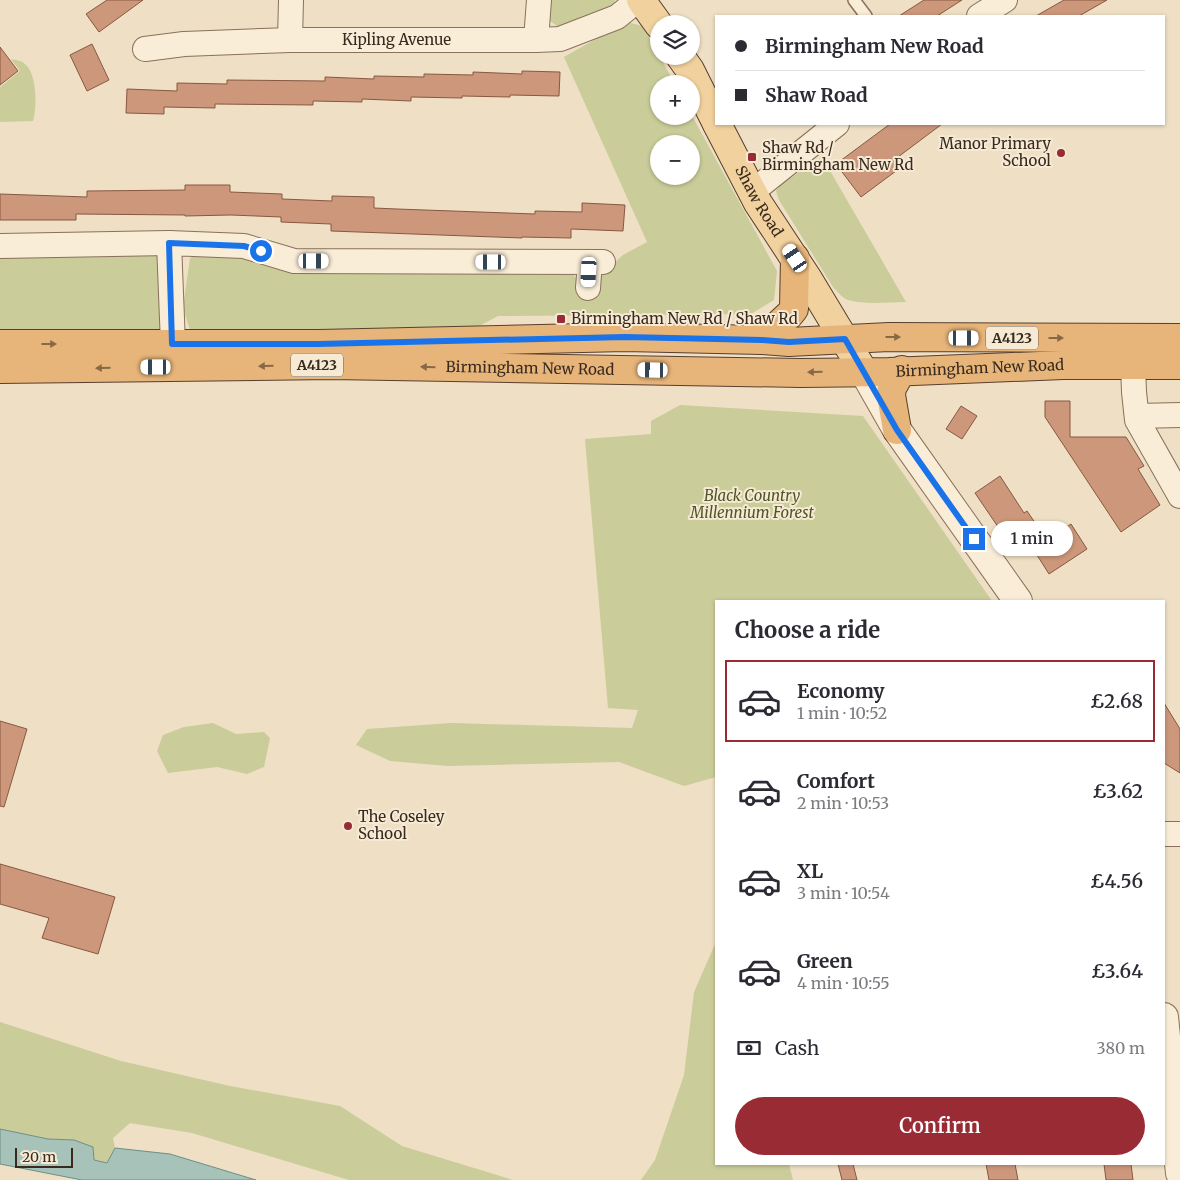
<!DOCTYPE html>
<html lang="en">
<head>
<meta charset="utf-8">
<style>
  :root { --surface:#fff; --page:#f2f2f3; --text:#2b2b33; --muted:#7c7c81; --line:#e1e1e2; --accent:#982b33 }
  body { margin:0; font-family:Merriweather,serif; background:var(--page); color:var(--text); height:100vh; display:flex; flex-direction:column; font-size:19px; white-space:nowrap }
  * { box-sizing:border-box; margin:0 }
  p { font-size:16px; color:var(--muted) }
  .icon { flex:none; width:28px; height:28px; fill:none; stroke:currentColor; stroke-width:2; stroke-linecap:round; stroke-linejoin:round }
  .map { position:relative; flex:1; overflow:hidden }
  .sheet { position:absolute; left:715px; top:600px; width:450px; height:565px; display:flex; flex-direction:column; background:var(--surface); border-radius:0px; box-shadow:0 1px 4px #0004 }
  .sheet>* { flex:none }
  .banner { position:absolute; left:715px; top:15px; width:450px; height:110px; border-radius:0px; box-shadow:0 1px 4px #0004; display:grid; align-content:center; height:110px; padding:0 20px; background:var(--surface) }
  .buttons { position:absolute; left:650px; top:15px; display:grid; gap:10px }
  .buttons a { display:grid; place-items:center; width:50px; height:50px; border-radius:50%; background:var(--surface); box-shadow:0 1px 4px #0004; font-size:25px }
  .scale { position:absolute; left:15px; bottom:12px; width:58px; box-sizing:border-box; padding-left:5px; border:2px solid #392a1f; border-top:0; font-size:14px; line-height:18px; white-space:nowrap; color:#392a1f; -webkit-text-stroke:4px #f6ead5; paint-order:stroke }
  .end { position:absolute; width:22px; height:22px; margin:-11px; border:6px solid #1a73e8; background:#fff; box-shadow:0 0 0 2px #fff }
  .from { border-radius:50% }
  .bubble { position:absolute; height:35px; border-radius:18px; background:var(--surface); box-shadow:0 1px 4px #0004; font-size:16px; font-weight:600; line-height:35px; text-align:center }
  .car { position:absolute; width:15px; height:30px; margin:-15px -8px; border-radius:6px; box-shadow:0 0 4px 1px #0007; background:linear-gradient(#fff 24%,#345 0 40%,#fff 0 76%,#345 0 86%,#fff 0) }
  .banner b { display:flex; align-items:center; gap:18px; height:48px; font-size:19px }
  .banner b+b { border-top:1px solid var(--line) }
  .banner i { width:12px; height:12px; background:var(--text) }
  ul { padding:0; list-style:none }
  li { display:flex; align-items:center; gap:15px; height:82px; margin:0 10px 8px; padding:0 10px; border:2px solid transparent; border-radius:0px }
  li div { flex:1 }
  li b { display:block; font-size:19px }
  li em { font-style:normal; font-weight:600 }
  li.selected { border-color:var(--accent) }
  li>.icon { width:45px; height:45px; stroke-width:1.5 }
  h2 { padding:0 20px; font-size:22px; line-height:60px }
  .pay { display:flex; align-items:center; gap:12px; height:55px; padding:0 20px; font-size:19px }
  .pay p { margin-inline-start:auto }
  .cta { display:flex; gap:10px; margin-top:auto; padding:10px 20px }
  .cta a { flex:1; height:58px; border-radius:30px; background:var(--accent); color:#fff; font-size:20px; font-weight:600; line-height:58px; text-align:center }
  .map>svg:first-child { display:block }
</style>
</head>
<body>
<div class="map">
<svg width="1180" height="1180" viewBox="0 0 1180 1180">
  <rect width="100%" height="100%" fill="#eedfc5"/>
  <!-- green -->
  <path fill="#cacc99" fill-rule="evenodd" d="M547,0H615L614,6L560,28L550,21Z
    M626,22L643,26L675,84H659V116H691V114L777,271L774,300L751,314L498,316L468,332L191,333L183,308L190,258L206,250L309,270L574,275L579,285L601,275L623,255L647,242L564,57ZM659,144H691V176H659Z
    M11,59C16,60 23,61 26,65C37,75 37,108 33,121L0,122V87L20,71Z
    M822,157L906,302C888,302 866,305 848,300C842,298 838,292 833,287L779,200L776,191L780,185Z
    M169,243L172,337L0,340V246Z
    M680,405L863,416L992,601H716V777L684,786L619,762L448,766L390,761L356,745L367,729L451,723L632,728L638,710L608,708L585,439L651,434V421Z
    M213,723L236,734L264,732L270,738L264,767L247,774L217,767L168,773L157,751L163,735L184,727Z
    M716,942V1164H789L793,1180H641L655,1160L684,1075L694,992Z
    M0,1022L121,1061L230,1086L340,1106L402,1146L513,1180H349L192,1133L130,1123L113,1138L115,1148L107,1163L94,1160L74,1140L48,1139L0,1129Z"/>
  <!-- water -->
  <path fill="#a7c2b8" stroke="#6d9085" d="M0,1129L48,1139L74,1140L93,1147L94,1160L107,1163L115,1148L170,1154L256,1180H82L0,1164Z"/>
  <!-- building -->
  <path fill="#cc977b" stroke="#885841" d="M107,0H143L99,32L86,14Z
    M924,0H962L937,16H899Z
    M1064,0H1107L1079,16H1036Z
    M92,44L109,80L87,91L70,55Z
    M0,47L18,71L0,85Z
    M522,71L560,72L559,96L510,95V97L462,96V98L411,97V101L362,99V102L313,101V105L215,104V108L164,107V114L126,113L127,89L177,91V83L227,84V80L325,81V77L374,79V76L424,77V74L473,75V72L522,74Z
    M890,124H942L898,157L904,165L861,197L836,164Z
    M185,185H230V192L282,194V199L332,201V196L374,197V208L397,209L535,214V211L582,212V203L625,205L623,231L571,229V238L522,237V238L331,231V224L281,222V217L231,215L185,216V215L76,214V220H0V194L87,197V191L185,190Z
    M1045,401H1070V437H1126L1144,466L1138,469L1160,505L1121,532L1045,417Z
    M961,406L977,416L962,439L946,429Z
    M1000,476L1024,513L1027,511L1047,540L1071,524L1087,549L1049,574L1023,533L1009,543L975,493Z
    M1164,703L1180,729V773L1164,763Z
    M0,721L27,729L4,807L0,806Z
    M0,864L115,897L98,954L42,938L49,918L0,904Z
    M838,1164H853L857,1180H842Z
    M986,1164H1015L1018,1180H989Z
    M1104,1164H1131L1133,1180H1106Z"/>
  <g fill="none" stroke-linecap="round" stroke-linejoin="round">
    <defs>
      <path id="service" d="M854,0L866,16"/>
      <g id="minor">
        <path d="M979,16L1005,0"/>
        <path d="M290,40L291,0"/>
        <path d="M536,40L539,0"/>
        <path id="s1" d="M145,49L184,44L290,40H536L560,39L617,17L638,0"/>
        <path d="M752,192L837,124"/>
        <path d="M0,246L169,243"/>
        <path d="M588,288L590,262"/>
        <path d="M173,344L169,243L244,246L294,261L603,262"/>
        <path d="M1133,365L1134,392L1137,420L1180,496"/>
        <path d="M1137,416L1180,415"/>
        <path d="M1164,834H1180"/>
      </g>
      <path id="tertiary" d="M864,372L897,430L1018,601
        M1164,1017L1180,1173"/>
      <g id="primary">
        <path d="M641,0L659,25"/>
        <path d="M680,56L690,70L716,122"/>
        <path id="s2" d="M717,124L758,203L808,279L864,372"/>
      </g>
      <g id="trunk">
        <path d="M762,340L790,314L794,309L795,258"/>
        <path d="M0,344H319L625,337L762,340L789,342L889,337L1180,338"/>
        <path id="s3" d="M0,369L332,365L800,373L889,372L1063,365H1180"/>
        <path d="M897,430L891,395L892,388L902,370"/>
      </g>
    </defs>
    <!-- service casing -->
    <use href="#service" stroke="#89715b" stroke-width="14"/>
    <!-- minor casing -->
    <use href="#minor" stroke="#89715b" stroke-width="26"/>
    <!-- tertiary casing -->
    <use href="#tertiary" stroke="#89715b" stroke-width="30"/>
    <!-- primary casing -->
    <use href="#primary" stroke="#573f2f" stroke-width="30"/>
    <!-- trunk casing -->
    <use href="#trunk" stroke="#573f2f" stroke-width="30"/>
    <!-- service -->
    <use href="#service" stroke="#f9edd8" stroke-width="11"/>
    <!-- minor -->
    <use href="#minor" stroke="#f9edd8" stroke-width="24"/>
    <!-- tertiary -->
    <use href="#tertiary" stroke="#f9edd8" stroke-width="28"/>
    <!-- primary -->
    <use href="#primary" stroke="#f1d19d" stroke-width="28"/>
    <!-- trunk -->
    <use href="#trunk" stroke="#e7b57a" stroke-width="28"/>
  </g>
  <!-- one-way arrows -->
  <defs><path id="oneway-solid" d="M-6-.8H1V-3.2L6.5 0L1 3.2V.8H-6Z" transform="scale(1.25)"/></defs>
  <g fill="#876948">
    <use href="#oneway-solid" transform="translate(893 337)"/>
    <use href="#oneway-solid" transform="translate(1056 338)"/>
    <use href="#oneway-solid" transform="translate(49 344)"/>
    <use href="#oneway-solid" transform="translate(266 366) rotate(179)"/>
    <use href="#oneway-solid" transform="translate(428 367) rotate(-179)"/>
    <use href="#oneway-solid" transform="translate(103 368) rotate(179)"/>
    <use href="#oneway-solid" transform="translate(815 372) rotate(179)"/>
  </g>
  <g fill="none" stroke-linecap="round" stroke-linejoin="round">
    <!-- route -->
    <path stroke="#1a73e8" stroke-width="6" d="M261,251L244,246L169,243L172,344H318L625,337L762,340L789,342L845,339L897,430L974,539"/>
  </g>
  <!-- markers -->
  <g fill="#982b33" stroke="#f6ead5" stroke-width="2">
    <circle cx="1061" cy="153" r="5"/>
    <rect x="747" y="152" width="10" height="10" rx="2.5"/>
    <rect x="556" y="314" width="10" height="10" rx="2.5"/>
    <circle cx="348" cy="826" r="5"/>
  </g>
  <g text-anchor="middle" stroke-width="4" stroke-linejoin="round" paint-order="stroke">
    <!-- shield labels -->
    <g fill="#f6ead5" stroke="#726456" stroke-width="1">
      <rect x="986" y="326.5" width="52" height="23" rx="4"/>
      <rect x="291" y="353.5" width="52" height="23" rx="4"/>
    </g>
    <g font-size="14" font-weight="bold" fill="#392a1f">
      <text x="1012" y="343">A4123</text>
      <text x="317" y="370">A4123</text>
    </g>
    <!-- street labels -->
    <g font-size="15" fill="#392a1f" stroke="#f6ead5">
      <text dy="5" stroke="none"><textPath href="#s1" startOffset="252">Kipling Avenue</textPath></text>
      <text dy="5" stroke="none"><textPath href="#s2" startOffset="88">Shaw Road</textPath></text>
      <text dy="5" stroke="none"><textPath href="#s3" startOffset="530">Birmingham New Road</textPath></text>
      <text dy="5" stroke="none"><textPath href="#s3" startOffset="980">Birmingham New Road</textPath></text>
    </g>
    <!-- poi labels -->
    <g font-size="15" fill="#392a1f" stroke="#f6ead5" text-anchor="start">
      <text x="1051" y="149" text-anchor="end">Manor Primary<tspan x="1051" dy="17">School</tspan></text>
      <text x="762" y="153">Shaw Rd /<tspan x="762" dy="17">Birmingham New Rd</tspan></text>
      <text x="571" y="324">Birmingham New Rd / Shaw Rd</text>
      <text x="358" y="822">The Coseley<tspan x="358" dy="17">School</tspan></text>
    </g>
    <!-- park labels -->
    <g font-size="15" font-style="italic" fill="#4d5625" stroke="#f6ead5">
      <text x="752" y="501">Black Country<tspan x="752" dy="17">Millennium Forest</tspan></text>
    </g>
  </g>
</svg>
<div class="buttons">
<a><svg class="icon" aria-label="layers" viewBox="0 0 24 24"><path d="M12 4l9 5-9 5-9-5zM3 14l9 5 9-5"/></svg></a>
<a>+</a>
<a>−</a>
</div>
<div class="scale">20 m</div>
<i class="end from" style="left:261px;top:251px"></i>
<i class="end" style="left:974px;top:539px"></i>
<div class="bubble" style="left:991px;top:521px;width:82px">1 min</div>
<i class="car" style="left:795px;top:258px;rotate:326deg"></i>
<i class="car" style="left:314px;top:261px;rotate:90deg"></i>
<i class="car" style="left:491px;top:262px;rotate:270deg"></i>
<i class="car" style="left:589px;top:272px;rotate:183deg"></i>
<i class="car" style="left:964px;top:338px;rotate:90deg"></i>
<i class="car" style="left:156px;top:367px;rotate:270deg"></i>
<i class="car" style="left:653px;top:370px;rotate:271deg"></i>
<div class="banner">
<b><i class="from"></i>Birmingham New Road</b>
<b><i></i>Shaw Road</b>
</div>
<section class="sheet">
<h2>Choose a ride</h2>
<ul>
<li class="selected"><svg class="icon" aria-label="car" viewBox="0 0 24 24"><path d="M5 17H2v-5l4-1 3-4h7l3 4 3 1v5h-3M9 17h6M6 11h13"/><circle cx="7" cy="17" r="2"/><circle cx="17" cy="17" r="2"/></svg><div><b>Economy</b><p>1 min · 10:52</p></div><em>£2.68</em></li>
<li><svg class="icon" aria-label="car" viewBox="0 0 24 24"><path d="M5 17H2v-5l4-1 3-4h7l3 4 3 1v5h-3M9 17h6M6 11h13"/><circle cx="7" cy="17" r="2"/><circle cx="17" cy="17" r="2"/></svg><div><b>Comfort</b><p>2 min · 10:53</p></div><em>£3.62</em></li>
<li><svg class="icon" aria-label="car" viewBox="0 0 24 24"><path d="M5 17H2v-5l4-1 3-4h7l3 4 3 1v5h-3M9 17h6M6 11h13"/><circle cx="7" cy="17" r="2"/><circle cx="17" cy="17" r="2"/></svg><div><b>XL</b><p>3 min · 10:54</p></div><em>£4.56</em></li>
<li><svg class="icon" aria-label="car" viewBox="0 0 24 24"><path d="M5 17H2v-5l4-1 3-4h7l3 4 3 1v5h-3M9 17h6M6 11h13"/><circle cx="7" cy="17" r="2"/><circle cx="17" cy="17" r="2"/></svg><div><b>Green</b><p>4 min · 10:55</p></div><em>£3.64</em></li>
</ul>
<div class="pay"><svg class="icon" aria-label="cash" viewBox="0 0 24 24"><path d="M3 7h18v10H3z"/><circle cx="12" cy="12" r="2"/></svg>Cash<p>380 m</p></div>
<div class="cta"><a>Confirm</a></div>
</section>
</div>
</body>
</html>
